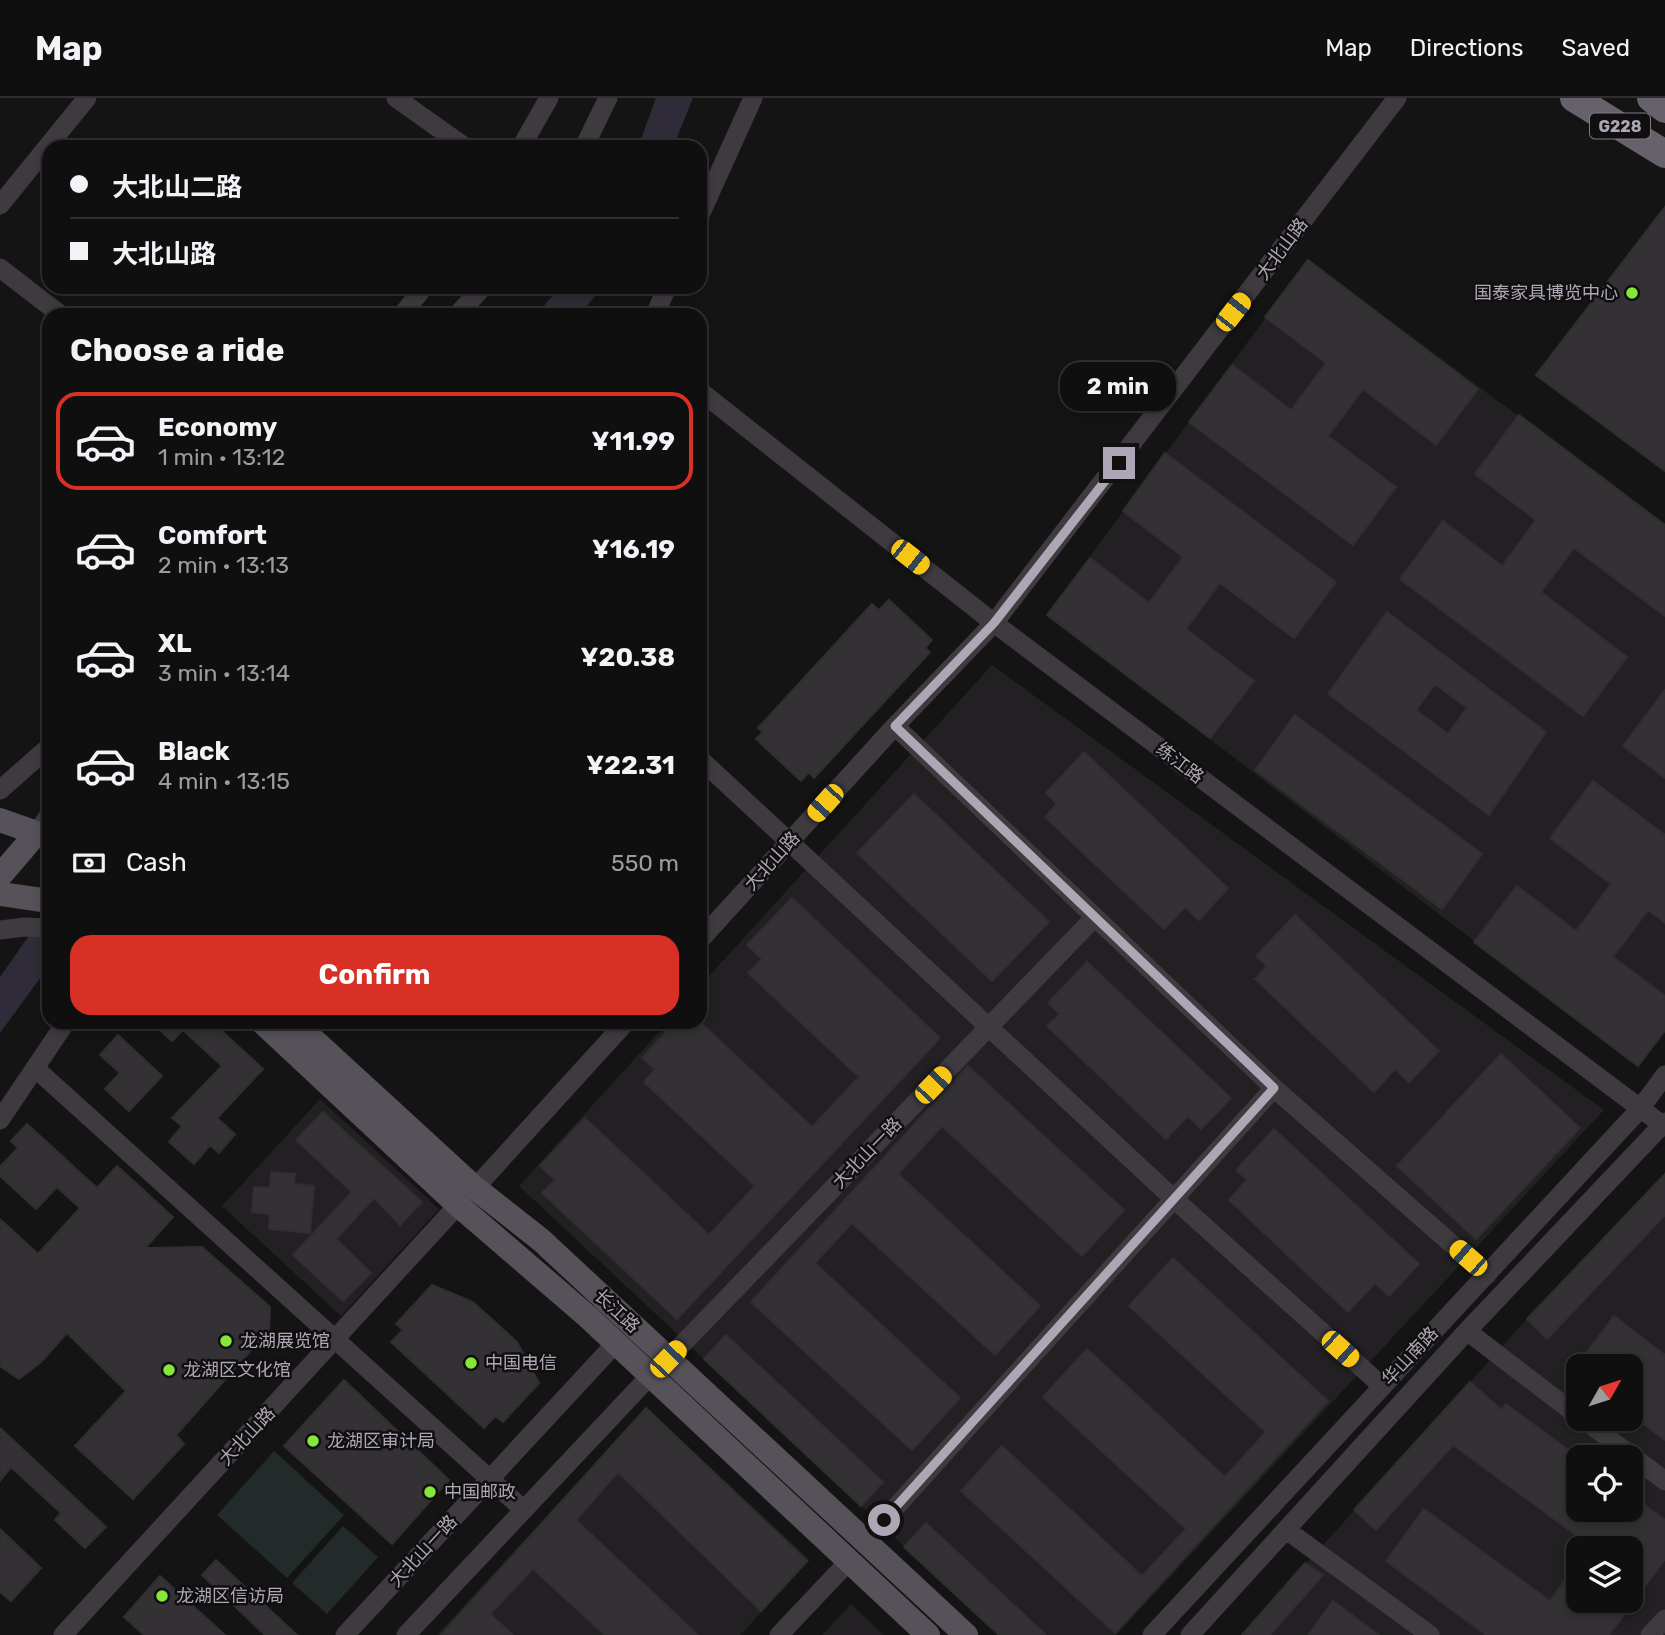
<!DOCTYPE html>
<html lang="en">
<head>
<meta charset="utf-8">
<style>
  :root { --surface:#100f10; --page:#191819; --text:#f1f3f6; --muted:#9c9c9f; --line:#302f30; --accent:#d93025 }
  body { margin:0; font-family:Rubik,"Noto Sans SC",sans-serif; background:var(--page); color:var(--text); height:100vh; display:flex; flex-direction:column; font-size:26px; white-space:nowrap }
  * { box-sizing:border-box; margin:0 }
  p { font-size:23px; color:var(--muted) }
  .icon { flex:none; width:38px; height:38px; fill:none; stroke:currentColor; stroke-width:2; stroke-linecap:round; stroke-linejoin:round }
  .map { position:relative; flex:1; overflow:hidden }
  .sheet { position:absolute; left:42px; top:210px; width:665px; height:721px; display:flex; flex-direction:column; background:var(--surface); border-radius:21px; box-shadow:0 4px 10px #0003,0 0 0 2px var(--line) }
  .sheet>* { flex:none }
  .hud { position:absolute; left:42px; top:42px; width:665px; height:154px; border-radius:21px; box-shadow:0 4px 10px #0003,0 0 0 2px var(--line); display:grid; align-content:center; height:154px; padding:0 28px; background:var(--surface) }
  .needle { width:46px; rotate:51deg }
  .fabs { position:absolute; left:1566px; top:1256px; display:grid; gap:14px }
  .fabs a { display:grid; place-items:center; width:77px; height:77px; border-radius:14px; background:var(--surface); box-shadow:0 4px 10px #0003,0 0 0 2px var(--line); font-size:35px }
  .end { position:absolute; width:32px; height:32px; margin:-16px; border:9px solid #afa6b5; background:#111; box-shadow:0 0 0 4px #111 }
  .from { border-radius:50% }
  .bubble { position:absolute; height:49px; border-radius:21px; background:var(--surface); box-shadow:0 4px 10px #0003,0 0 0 2px var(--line); font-size:23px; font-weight:700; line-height:49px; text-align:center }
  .car { position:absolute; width:21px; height:42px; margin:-21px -10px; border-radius:9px; box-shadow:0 0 5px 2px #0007; background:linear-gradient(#f5c518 24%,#345 0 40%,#f5c518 0 76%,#345 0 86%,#f5c518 0) }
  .hud b { display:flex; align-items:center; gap:24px; height:66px; font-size:26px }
  .hud b+b { border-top:2px solid var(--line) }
  .hud i { width:18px; height:18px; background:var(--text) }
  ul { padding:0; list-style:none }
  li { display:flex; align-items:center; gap:21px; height:98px; margin:0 14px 10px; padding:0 14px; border:4px solid transparent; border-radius:21px }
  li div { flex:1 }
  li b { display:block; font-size:26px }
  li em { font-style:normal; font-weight:700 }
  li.selected { border-color:var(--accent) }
  li>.icon { width:63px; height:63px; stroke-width:1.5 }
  h2 { padding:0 28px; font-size:32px; line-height:84px }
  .pay { display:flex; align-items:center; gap:18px; height:77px; padding:0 28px; font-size:26px }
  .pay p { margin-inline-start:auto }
  .button { display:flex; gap:14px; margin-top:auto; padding:14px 28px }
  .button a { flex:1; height:80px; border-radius:21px; background:var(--accent); color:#fff; font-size:28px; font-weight:700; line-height:80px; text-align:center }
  header { display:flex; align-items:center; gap:42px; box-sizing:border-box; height:98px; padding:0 35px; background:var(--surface); border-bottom:2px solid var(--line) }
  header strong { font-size:33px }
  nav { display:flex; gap:38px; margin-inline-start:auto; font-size:24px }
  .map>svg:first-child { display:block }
</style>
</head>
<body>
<header>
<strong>Map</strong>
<nav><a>Map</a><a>Directions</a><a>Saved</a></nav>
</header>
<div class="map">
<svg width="1665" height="1537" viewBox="0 0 1665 1537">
  <rect width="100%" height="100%" fill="#151415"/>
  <!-- built -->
  <path fill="#222022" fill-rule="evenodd" d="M1308,162L1665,427V935L1638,968L1047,517Z
    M992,567L1604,1012L1116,1537H999L519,1088L668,924H700V888Z
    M320,1001L439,1111L341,1218L222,1108Z
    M1665,1076V1537H1242L1527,1221ZM1578,1269H1631V1321H1578ZM1578,1360H1631V1412H1578ZM1578,1451H1631V1503H1578Z
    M646,1310L810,1462L740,1537H437Z
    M851,1506L884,1537H822Z"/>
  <!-- green -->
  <path fill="#222a2a" d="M274,1353L344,1417L287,1480L217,1417Z
    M343,1428L378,1459L327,1516L292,1485Z"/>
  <!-- water -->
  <path fill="#302b38" d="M656,0H693L673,49H638Z
    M560,189H603L579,217H536Z
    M49,809V868L0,935V879Z"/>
  <!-- building -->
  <path fill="#343134" stroke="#312e31" stroke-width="2" fill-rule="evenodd" d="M1665,109V373L1536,277Z
    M1308,162L1478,291L1436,347L1363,291L1328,338L1396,389L1353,447L1189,324L1232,267L1291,312L1326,265L1265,219Z
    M1519,317L1665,427V518L1574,450L1541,494L1627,559L1583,618L1400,481L1443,423L1502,468L1536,422L1475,376Z
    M1165,355L1336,484L1294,540L1220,485L1186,531L1254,583L1210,640L1047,517L1090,460L1149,505L1183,459L1123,413Z
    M889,502L932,542L925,550L930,554L814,680L809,674L801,683L756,641L763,634L758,630L872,506L879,512Z
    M1387,514L1546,634L1489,717L1328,596ZM1435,586L1467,610L1448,636L1416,612Z
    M1665,592V680L1623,648Z
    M1295,617L1482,756L1442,811L1255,672Z
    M1084,654L1228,790L1199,822L1185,809L1164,831L1045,719L1057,706L1046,695Z
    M1593,683L1665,737V825L1648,812L1613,859L1665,898V932L1638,968L1474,844L1517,788L1576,833L1611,786L1550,740Z
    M914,696L1049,824L992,883L857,755Z
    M792,800L940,940L677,1221L542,1095L555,1082L540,1068L585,1020L709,1137L755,1088L644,984L655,971L642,960L675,924H700L812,1029L859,979L748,875L762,861L747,847Z
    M1295,817L1439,953L1409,984L1395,971L1374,994L1255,881L1267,868L1256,858Z
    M1087,864L1231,1000L1201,1031L1188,1018L1166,1041L1047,928L1060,916L1048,905Z
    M151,924H212L263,971L217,1020L235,1036L219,1055L210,1047L194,1066L169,1044L182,1028L172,1020L222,968L183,932L172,943Z
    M118,937L162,978L129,1013L105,991L120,975L100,957Z
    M1501,956L1580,1030L1476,1141L1397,1068Z
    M968,968L1124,1112L1082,1158L942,1028L898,1076L1040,1208L995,1257L852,1125L815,1165L960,1300L912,1352L751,1204Z
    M323,1014L422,1104L400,1127L374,1100L336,1141L371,1175L343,1203L293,1157L352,1094L296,1042Z
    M27,1026L97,1090L117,1068L173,1119L145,1150L202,1149L270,1209L269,1232L176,1337L184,1346L133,1401L75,1348L126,1293L67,1235L41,1264L19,1281L0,1268V1121L38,1156L80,1110L57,1089L36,1111L0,1078V1069L18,1050L11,1043Z
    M1274,1031L1419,1166L1389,1198L1375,1185L1348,1214L1229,1102L1247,1082L1236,1072Z
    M271,1074L295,1076L294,1086L314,1088L310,1135L269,1131L270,1116L252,1114L254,1089L270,1090Z
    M1665,1076V1117L1547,1241L1527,1221Z
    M1173,1160L1328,1303L1115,1535L961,1393L1002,1348L1142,1478L1186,1431L1043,1299L1087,1251L1225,1379L1266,1334L1129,1208Z
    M432,1187L473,1204L517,1244L539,1285L503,1324L495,1318L484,1330L391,1244L403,1232L396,1226Z
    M1614,1218L1665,1257V1342L1631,1316V1269H1576Z
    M726,1237L883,1384L861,1408L704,1261Z
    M344,1282L449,1382L392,1446L284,1348Z
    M1470,1284L1502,1312L1506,1306L1578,1359V1412H1631V1397L1665,1422V1461L1609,1537H1486L1386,1463L1424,1411L1550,1503L1578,1464V1503H1631V1451H1595L1453,1347L1376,1432L1354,1412Z
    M646,1310L807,1463L761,1513L618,1374L576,1422L698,1537H605L533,1471L490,1516L513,1537H441Z
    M0,1330L106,1429L85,1450L55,1422L61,1415L11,1369L0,1383Z
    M926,1425L1046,1537H999L904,1449Z
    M0,1431L41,1470L11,1503L0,1494Z
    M216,1462L297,1537H265L202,1477Z
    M1305,1465L1323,1477L1270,1537H1242Z
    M160,1478L225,1537H144L124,1519Z
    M1333,1503L1379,1537H1308Z"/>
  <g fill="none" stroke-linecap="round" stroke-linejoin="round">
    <!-- minor -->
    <path stroke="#3e3a3f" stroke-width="19" d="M396,0L465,49
      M521,49L549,0
      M584,49L608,0
      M0,107L87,0
      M700,117L753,0
      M0,170L61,217
      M402,217L424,189
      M457,217L483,189
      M655,217L667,189
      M700,293L994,525L1665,1029
      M895,628L1274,990L1487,1177
      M700,661L1174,1101L1382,1288
      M0,692L49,649
      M36,736L49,717
      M0,832L24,829L49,830
      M700,842L895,628L994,525L1397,0
      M35,970L524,1412
      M0,1022L66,924
      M475,1090L626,924
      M1467,1233L1578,1318
      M668,1261L1095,819
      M1583,1321L1665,1383
      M1288,1433L1430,1537
      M866,1442L1274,990
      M63,1537L458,1107
      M345,1537L615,1246
      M406,1537L649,1279
      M779,1537L850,1462
      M1152,1537L1639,1012L1665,977
      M1190,1537L1467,1233L1665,1024
      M1650,1537L1665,1521"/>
    <!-- major -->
    <path stroke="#575159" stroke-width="24" d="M0,722L48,739
      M0,778L36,736
      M0,796L49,803
      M262,924L458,1107L587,1218L928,1537
      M294,924L475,1090L541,1142L966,1537"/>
    <!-- highway -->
    <path stroke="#67616b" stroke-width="28" d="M1574,0L1665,56
      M1651,0L1665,11"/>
  </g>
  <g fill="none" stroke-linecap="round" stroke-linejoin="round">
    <!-- route -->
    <path stroke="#afa6b5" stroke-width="9" d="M884,1422L1274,990L895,628L994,525L1119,365"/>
  </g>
  <!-- markers -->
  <g fill="#85e73a" stroke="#100f10" stroke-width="2.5">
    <circle cx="1632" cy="195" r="7"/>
    <circle cx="226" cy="1243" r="7"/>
    <circle cx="471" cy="1265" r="7"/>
    <circle cx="169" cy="1272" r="7"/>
    <circle cx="313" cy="1343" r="7"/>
    <circle cx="430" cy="1394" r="7"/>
    <circle cx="162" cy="1498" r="7"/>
  </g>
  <g text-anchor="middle" stroke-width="5" stroke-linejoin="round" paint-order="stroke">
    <!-- shield labels -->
    <rect fill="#100f10" stroke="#7f7984" stroke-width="2" x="1590" y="15.5" width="60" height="25" rx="5"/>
    <g font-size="16" font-weight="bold" fill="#afa6b5">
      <text x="1620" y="34">G228</text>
    </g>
    <!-- street labels -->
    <g font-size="18" fill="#afa6b5" stroke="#100f10">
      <text transform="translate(1282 151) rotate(-53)" y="6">大北山路</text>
      <text transform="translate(1180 665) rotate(37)" y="6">练江路</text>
      <text transform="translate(772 763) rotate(-48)" y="6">大北山路</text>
      <text transform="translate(867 1055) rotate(-46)" y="6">大北山一路</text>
      <text transform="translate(617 1213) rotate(43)" y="6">长江路</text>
      <text transform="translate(1410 1258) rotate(-47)" y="6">华山南路</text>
      <text transform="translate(247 1338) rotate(-47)" y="6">大北山路</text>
      <text transform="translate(423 1453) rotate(-47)" y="6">大北山一路</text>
    </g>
    <!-- poi labels -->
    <g font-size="18" fill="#afa6b5" stroke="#100f10" text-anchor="start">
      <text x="1618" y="201" text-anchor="end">国泰家具博览中心</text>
      <text x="240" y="1249">龙湖展览馆</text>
      <text x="485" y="1271">中国电信</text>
      <text x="183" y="1278">龙湖区文化馆</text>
      <text x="327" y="1349">龙湖区审计局</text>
      <text x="444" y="1400">中国邮政</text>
      <text x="176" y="1504">龙湖区信访局</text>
    </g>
  </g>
</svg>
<div class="fabs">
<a><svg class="needle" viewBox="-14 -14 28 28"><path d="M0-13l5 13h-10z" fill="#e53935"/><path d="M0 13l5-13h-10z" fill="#9c9c9f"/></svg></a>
<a><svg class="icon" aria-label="locate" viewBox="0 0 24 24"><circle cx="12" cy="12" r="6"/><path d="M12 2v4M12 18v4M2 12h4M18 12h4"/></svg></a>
<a><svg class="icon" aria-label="layers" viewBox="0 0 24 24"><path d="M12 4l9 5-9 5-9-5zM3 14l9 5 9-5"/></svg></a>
</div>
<i class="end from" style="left:884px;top:1422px"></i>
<i class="end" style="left:1119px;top:365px"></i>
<div class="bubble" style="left:1060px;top:264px;width:116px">2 min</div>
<i class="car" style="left:1233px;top:214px;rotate:38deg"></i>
<i class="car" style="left:910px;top:459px;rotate:128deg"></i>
<i class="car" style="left:825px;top:705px;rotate:222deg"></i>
<i class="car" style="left:933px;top:987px;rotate:44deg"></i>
<i class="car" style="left:1468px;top:1160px;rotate:311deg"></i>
<i class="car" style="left:1340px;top:1251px;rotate:132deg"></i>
<i class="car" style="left:668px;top:1261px;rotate:44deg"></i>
<div class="hud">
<b><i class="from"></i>大北山二路</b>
<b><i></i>大北山路</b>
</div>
<section class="sheet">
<h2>Choose a ride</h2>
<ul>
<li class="selected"><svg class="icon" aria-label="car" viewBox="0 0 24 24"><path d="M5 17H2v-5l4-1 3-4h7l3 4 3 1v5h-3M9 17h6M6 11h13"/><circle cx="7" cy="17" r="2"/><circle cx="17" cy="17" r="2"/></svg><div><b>Economy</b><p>1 min · 13:12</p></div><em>¥11.99</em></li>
<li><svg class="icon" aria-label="car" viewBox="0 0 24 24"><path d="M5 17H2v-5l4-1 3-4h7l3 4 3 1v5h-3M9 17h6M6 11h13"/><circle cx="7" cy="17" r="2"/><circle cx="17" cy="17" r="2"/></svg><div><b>Comfort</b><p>2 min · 13:13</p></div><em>¥16.19</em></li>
<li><svg class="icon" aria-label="car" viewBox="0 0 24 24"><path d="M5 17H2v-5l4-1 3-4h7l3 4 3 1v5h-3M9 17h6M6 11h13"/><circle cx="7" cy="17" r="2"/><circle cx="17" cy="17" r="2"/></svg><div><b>XL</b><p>3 min · 13:14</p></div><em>¥20.38</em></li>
<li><svg class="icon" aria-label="car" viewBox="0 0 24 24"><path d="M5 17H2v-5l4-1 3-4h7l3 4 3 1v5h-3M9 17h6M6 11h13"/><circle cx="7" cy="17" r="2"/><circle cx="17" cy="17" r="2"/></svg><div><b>Black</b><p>4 min · 13:15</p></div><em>¥22.31</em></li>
</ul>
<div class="pay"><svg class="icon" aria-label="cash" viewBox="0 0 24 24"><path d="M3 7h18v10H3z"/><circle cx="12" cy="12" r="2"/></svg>Cash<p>550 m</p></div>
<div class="button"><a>Confirm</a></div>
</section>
</div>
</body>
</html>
